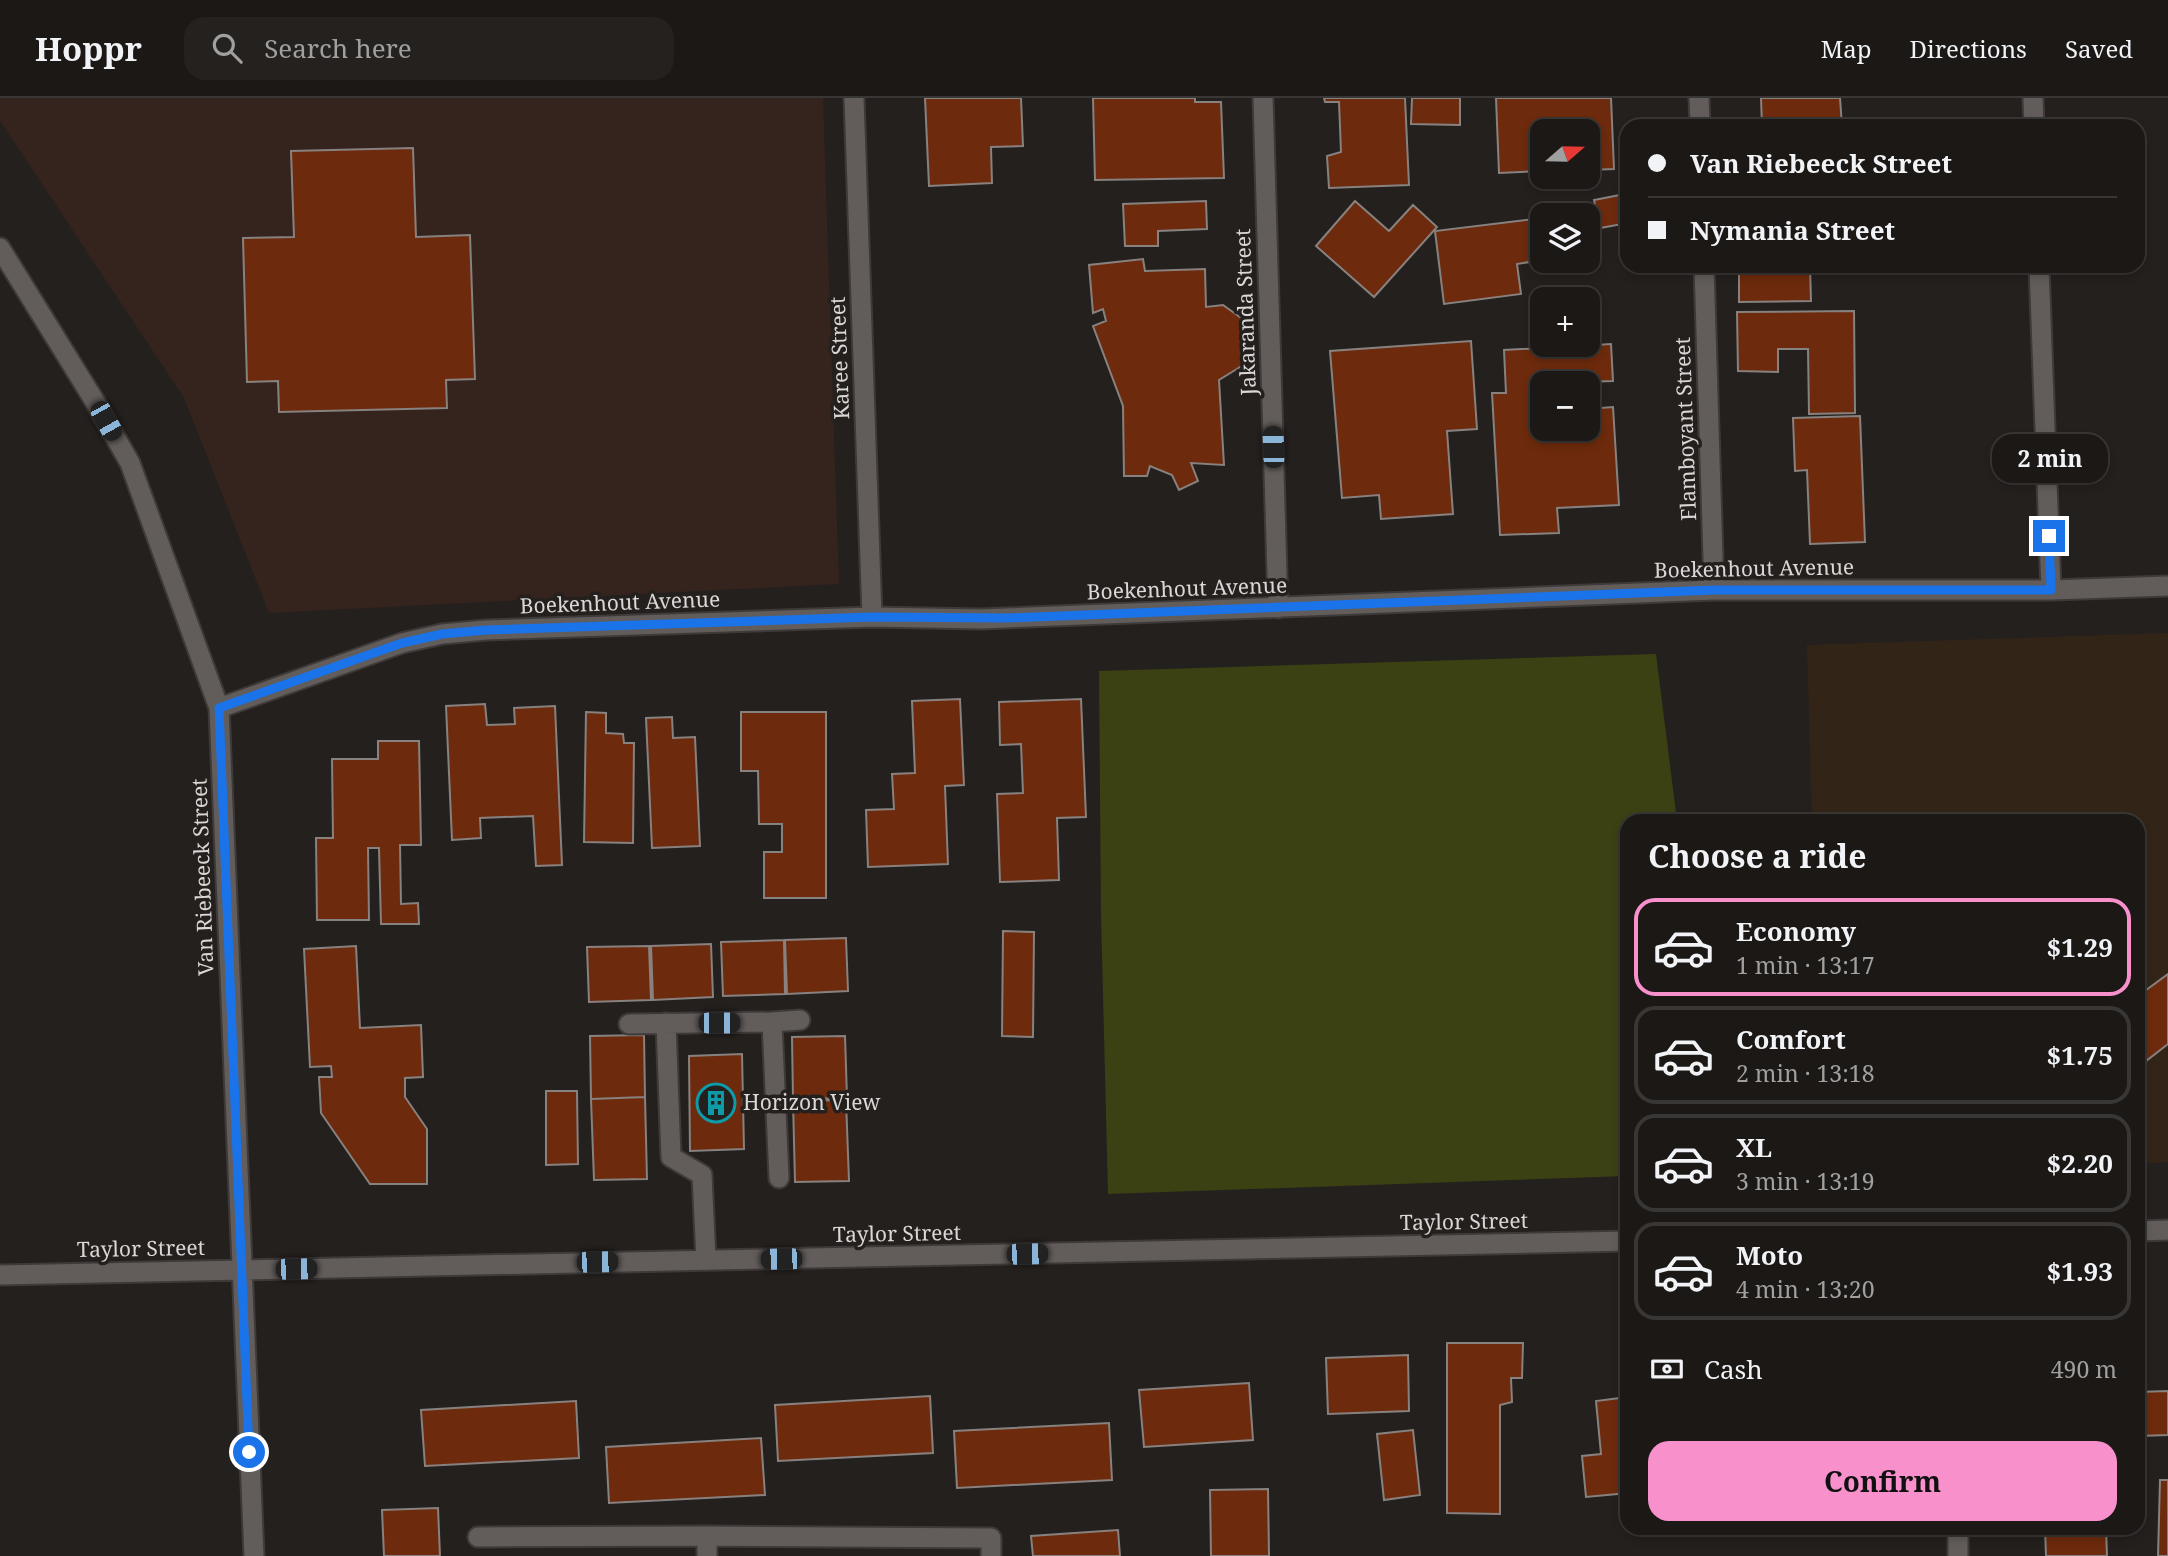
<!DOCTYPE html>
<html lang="en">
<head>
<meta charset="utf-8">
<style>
  :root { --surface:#1b1816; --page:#24211f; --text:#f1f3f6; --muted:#a0a0a1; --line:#393735; --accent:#f890cc }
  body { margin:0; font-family:"Noto Serif",serif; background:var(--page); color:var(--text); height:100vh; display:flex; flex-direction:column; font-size:26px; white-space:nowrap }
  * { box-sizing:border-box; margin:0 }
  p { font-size:23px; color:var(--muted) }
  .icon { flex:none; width:38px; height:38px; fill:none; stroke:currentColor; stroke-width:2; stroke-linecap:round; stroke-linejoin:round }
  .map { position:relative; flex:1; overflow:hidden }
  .drawer { position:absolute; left:1620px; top:716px; width:525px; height:721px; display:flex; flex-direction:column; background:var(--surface); border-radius:21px; box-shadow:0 4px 10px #0003,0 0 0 2px var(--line) }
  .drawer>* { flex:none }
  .banner { position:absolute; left:1620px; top:21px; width:525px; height:154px; border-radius:21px; box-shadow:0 4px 10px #0003,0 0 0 2px var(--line); display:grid; align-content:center; height:154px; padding:0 28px; background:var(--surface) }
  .needle { width:46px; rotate:70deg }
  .buttons { position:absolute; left:1530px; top:21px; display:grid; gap:14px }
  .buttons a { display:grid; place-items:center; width:70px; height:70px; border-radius:14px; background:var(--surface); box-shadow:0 4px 10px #0003,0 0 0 2px var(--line); font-size:35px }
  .end { position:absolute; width:32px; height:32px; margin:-16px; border:9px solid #1a73e8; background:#fff; box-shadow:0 0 0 4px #fff }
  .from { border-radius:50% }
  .bubble { position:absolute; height:49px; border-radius:21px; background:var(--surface); box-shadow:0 4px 10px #0003,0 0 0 2px var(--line); font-size:23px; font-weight:700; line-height:49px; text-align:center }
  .car { position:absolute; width:21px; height:42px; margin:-21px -10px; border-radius:9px; box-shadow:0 0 5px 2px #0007; background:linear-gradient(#222 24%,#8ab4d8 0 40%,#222 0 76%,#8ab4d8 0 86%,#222 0) }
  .banner b { display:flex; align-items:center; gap:24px; height:66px; font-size:26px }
  .banner b+b { border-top:2px solid var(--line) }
  .banner i { width:18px; height:18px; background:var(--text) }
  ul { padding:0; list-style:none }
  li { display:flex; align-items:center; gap:21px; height:98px; margin:0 14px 10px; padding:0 14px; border:4px solid var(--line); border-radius:21px }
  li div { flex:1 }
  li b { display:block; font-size:26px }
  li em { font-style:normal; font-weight:700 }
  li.on { border-color:var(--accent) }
  li>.icon { width:63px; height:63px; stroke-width:1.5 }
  h2 { padding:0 28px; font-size:32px; line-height:84px }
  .pay { display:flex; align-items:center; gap:18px; height:77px; padding:0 28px; font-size:26px }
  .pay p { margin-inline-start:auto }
  .action { display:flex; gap:14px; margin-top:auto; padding:14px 28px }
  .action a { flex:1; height:80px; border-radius:21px; background:var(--accent); color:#111; font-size:28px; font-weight:700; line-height:80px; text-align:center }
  header { display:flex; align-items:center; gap:42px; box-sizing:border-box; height:98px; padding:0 35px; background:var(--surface); border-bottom:2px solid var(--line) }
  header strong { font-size:33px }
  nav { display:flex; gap:38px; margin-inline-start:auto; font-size:24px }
  .search { width:490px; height:63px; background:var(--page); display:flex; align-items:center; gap:18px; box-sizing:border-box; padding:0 24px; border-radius:21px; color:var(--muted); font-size:26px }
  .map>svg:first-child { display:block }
</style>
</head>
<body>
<header>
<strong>Hoppr</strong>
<div class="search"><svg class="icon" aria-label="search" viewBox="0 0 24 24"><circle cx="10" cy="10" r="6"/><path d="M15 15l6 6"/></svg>Search here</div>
<nav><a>Map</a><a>Directions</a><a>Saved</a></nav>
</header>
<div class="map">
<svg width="2168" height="1458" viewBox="0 0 2168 1458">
  <rect width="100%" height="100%" fill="#24201e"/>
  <!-- commercial -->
  <path fill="#35231e" d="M0,0H823L839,486L269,515L184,300L0,23Z"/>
  <!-- education -->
  <path fill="#322518" d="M2168,535V1064L2139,1066L2138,723H1812L1807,547Z"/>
  <!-- green -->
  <path fill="#3b4113" d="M1656,556L1677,723H1628L1627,1078L1108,1096L1101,817L1099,573Z"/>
  <!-- building -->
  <path fill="#6d2a0c" stroke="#87817f" stroke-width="2" d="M925,0H1021L1023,48L991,49L992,85L929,88Z
    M1093,0H1195V4H1221L1224,80L1095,82Z
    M1324,0H1405L1409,87L1329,90L1327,58L1341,54L1339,4H1325Z
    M1412,0H1460V27L1411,26Z
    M1496,0H1611L1614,71L1587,72V33H1542V73L1499,75Z
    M1761,0H1840L1842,28H1762Z
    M413,50L416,139L470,137L475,281L446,282L447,310L279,314L278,283L247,284L243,140L294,139L291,53Z
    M1625,96L1628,125L1600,130L1594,102Z
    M1206,103L1207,131L1158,133V148H1125L1123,106Z
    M1355,103L1389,133L1413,107L1437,129L1374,199L1316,148Z
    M1542,120V162L1517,166L1521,196L1444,206L1435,133Z
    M1143,161L1145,173L1205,171L1206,209L1223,207L1244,222L1245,266L1219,282L1224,367L1191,365L1198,383L1179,392L1172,377L1150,368L1147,378H1124L1123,308L1093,228L1106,223L1103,211L1093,215L1089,167Z
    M1739,168H1810L1811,203L1739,204Z
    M1854,213L1855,315L1809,316L1808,251H1778V274L1738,273L1737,214Z
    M1471,243L1477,331L1447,333L1453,416L1381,421L1379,397L1342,400L1330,253Z
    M1611,246L1613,283L1542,285V331H1587V311L1613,309L1619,407L1557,410L1559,435L1500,437L1492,295H1506L1504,252Z
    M1860,318L1865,444L1810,446L1807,372L1795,373L1793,320Z
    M960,601L964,687L945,688L948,766L868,769L866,712L894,711L892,676L915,675L912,603Z
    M1081,601L1086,719L1057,720L1059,782L1000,784L997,696L1023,695L1021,646L1000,647L999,604Z
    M485,606L487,627L515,626L514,610L555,608L562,767L536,768L533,718L480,720L481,740L452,742L446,608Z
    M586,614L606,615V635L623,636L624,645H634L633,745L584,744Z
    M741,614H826V800H764V754H782V726H759L758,673H741Z
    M672,619L673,640L695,639L700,748L652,750L646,620Z
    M378,643H419L421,747H400L401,806L418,805L419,826H381L379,750H368L369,822H317L316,740H333L332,661H378Z
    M1003,833L1034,834L1033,939L1002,938Z
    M846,840L848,893L787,896L785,842Z
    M784,842L785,896L723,898L721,844Z
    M711,846L713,899L653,902L651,848Z
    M356,848L360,930L421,927L423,979L405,980V999L427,1031V1086H370L321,1015L319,979H332L331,968L310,969L304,851Z
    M649,848L651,902L589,904L587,849Z
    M2168,876V946L2146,963L2138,953V898Z
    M644,937L645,999L591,1001L590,938Z
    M845,938L847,1000L793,1001L792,939Z
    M742,956L744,1051L690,1053L689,958Z
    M546,993H577L578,1066L546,1067Z
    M645,999L647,1081L594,1082L591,1001Z
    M846,1002L849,1083L795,1084L793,1003Z
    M1447,1245H1523L1522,1280H1511L1512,1304L1500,1307V1416L1447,1415Z
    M1408,1257L1409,1313L1328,1316L1326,1260Z
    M1249,1285L1253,1342L1144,1349L1139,1292Z
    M2168,1293V1337L2139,1338L2138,1294Z
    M930,1298L933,1355L778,1363L775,1307Z
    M1628,1299V1395L1586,1399L1582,1358L1601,1356L1596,1303Z
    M576,1303L579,1360L425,1368L421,1312Z
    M1109,1325L1112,1382L957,1390L954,1333Z
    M1413,1332L1420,1397L1384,1402L1377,1336Z
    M761,1340L765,1397L609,1405L606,1349Z
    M2160,1382H2168V1458H2158Z
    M1268,1391L1269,1458H1211L1210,1392Z
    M438,1410L440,1458H384L382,1412Z
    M2045,1430H2106L2107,1458H2046Z
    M1118,1432L1120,1458H1033L1031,1438Z"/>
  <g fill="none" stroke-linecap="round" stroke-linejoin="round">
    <defs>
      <path id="minor" d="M854,0L872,519
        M1263,0L1278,510
        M1699,0L1700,28
        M2033,0L2034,28
        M0,150L94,302L130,365L219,610L254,1458
        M1704,168L1714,492
        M2039,168L2051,492
        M219,610L402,545L442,536L486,532L872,519L981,521L1714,492H2051L2168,488
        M666,925L671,1059L702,1077L706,1162
        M629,926L772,924
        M779,1080L772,924L800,922
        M2138,1133L2168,1132
        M0,1177L1628,1143
        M1958,1430V1458
        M707,1438L991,1440V1458
        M478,1439L707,1438V1458"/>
    </defs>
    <!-- minor casing -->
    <use href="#minor" stroke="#3e3a39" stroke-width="23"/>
    <!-- minor -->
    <use href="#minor" stroke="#625d5b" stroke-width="19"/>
  </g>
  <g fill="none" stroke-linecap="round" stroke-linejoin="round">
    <!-- route -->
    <path stroke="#1a73e8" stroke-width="9" d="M249,1354L219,610L402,545L442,536L486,532L872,519L1008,520L1714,492H2051L2049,438"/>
  </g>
  <!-- icons -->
  <defs>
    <symbol id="building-ring" viewBox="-11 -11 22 22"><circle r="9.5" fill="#24201e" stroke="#0f9aa8" stroke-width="1.5"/><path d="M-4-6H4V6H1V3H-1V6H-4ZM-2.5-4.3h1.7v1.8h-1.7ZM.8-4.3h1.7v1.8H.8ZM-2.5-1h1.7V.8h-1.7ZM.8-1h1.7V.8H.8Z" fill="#0f9aa8"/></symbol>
  </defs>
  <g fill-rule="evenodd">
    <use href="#building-ring" x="694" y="983" width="44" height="44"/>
  </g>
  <g text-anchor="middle" stroke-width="7" stroke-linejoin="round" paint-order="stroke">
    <!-- street labels -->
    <g font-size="21" fill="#dad7d6" stroke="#24201e">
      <text transform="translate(1246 214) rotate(-92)" y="7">Jakaranda Street</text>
      <text transform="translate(840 260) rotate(-92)" y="7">Karee Street</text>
      <text transform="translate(1686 331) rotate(-92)" y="7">Flamboyant Street</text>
      <text transform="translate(1754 471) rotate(-1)" y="7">Boekenhout Avenue</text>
      <text transform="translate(1187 491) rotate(-2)" y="7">Boekenhout Avenue</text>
      <text transform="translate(620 505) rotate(-2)" y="7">Boekenhout Avenue</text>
      <text transform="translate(203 779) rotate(-92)" y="7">Van Riebeeck Street</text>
      <text transform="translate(1464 1124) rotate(-1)" y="7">Taylor Street</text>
      <text transform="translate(897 1136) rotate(-1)" y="7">Taylor Street</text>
      <text transform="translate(141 1151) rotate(-1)" y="7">Taylor Street</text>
    </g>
    <!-- poi labels -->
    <g font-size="21" fill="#dad7d6" stroke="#24201e" text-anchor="start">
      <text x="743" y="1012">Horizon View</text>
    </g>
  </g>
</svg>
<div class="buttons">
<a><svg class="needle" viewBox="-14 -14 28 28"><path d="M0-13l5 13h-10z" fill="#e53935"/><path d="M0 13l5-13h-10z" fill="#a0a0a1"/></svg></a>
<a><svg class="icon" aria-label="layers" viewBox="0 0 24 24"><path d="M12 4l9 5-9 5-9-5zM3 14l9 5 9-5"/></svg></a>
<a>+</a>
<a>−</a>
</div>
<i class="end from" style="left:249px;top:1354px"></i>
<i class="end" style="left:2049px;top:438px"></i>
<div class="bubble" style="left:1992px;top:336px;width:116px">2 min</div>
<i class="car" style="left:106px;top:323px;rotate:151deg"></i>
<i class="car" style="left:1273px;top:349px;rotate:358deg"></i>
<i class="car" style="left:719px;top:925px;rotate:90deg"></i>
<i class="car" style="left:1027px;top:1156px;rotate:89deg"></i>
<i class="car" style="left:781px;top:1161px;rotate:269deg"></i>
<i class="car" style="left:597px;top:1164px;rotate:89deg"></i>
<i class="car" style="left:296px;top:1171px;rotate:89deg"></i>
<div class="banner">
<b><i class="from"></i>Van Riebeeck Street</b>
<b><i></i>Nymania Street</b>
</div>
<section class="drawer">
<h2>Choose a ride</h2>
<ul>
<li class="on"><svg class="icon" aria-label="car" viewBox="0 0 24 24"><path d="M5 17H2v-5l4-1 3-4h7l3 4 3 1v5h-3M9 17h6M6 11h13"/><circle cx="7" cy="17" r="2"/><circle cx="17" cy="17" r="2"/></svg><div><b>Economy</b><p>1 min · 13:17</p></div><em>$1.29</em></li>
<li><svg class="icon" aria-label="car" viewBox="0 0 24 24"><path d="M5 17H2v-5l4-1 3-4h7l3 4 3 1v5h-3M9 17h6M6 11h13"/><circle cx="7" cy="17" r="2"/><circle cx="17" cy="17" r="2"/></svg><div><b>Comfort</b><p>2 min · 13:18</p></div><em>$1.75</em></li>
<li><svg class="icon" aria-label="car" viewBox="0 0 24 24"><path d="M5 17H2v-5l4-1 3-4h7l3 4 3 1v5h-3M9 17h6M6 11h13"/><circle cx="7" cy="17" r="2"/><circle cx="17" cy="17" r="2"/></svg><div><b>XL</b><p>3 min · 13:19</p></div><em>$2.20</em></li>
<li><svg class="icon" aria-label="car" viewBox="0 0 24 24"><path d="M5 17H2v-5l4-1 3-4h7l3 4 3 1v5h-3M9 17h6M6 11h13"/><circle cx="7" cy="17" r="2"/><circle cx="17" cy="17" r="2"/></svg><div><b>Moto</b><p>4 min · 13:20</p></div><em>$1.93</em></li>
</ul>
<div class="pay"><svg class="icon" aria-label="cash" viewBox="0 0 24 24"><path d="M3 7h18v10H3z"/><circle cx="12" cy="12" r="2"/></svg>Cash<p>490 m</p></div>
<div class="action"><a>Confirm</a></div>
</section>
</div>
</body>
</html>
